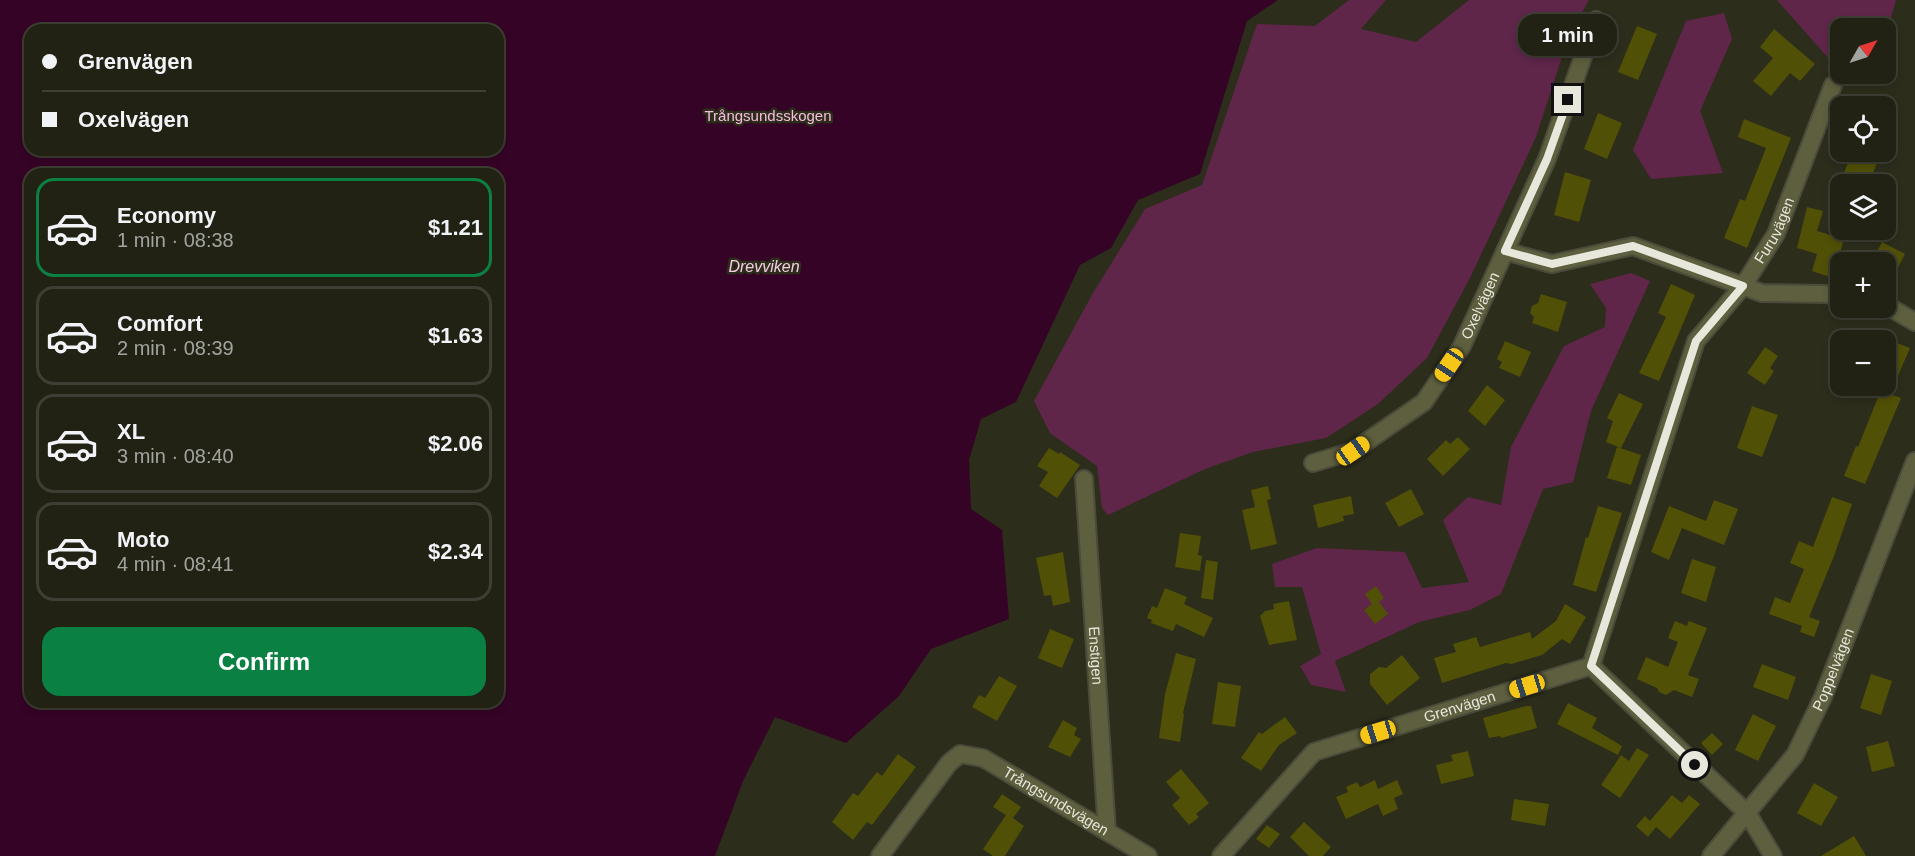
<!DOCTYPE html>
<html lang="en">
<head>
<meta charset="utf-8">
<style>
  :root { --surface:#212214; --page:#2d2f22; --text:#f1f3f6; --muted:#a2a4a0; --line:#3e3f34; --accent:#0b8043 }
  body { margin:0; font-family:Arial,sans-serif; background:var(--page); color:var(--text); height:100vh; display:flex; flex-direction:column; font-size:22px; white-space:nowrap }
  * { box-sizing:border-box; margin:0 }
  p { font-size:20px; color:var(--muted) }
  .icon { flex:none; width:33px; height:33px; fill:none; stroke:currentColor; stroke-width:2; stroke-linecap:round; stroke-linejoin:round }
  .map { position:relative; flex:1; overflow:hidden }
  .panel { position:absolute; left:24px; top:168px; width:480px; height:540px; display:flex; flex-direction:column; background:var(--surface); border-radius:18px; box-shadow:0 3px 9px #0003,0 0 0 2px var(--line) }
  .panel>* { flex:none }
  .banner { position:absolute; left:24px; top:24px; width:480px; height:132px; border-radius:18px; box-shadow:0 3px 9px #0003,0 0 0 2px var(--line); display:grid; align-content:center; height:132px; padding:0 18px; background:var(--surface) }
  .needle { width:39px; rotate:51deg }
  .buttons { position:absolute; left:1830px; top:18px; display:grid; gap:12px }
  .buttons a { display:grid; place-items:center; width:66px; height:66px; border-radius:12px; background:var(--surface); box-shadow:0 3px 9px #0003,0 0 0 2px var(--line); font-size:30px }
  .end { position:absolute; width:27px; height:27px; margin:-14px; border:8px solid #e7e7dc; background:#111; box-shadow:0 0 0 3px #111 }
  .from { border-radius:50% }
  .bubble { position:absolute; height:42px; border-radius:18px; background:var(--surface); box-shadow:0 3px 9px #0003,0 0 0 2px var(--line); font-size:20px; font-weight:600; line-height:42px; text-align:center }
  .car { position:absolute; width:18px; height:36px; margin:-18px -9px; border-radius:8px; box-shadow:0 0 4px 2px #0007; background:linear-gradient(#f5c518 24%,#345 0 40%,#f5c518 0 76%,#345 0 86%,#f5c518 0) }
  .banner b { display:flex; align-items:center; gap:21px; height:57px; font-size:22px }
  .banner b+b { border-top:2px solid var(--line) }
  .banner i { width:15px; height:15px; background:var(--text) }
  ul { padding:10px 0 0; list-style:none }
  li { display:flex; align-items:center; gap:18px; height:99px; margin:0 12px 9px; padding:0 6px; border:3px solid var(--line); border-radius:18px }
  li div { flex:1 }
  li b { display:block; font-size:22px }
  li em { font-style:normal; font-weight:600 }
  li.active { border-color:var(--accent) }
  li>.icon { width:54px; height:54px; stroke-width:1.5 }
  .cta { display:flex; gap:12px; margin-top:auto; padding:12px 18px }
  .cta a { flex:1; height:69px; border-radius:18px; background:var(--accent); color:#fff; font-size:24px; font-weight:600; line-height:69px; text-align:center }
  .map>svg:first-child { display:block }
</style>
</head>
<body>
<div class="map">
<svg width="1915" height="856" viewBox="0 0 1915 856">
  <rect width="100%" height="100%" fill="#2c2d1b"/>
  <!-- green -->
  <path fill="#5f264a" d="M1349,0H1386L1361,29L1416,42L1469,0H1589L1569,35L1536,137L1471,276L1427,358L1378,404L1326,438L1253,452L1205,469L1108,515L1102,508L1097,466L1050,433L1034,401L1093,293L1145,209L1202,185L1257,24L1315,26Z
    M1777,0H1896L1886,34V28H1840V58L1830,60Z
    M1724,13L1732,39L1700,111L1723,173L1651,179L1633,150L1686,21Z
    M1631,273L1650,281L1591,411L1573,482L1543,489L1501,594L1470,610L1419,622L1335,661L1346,692L1311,685L1300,666L1321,654L1302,587H1275L1272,564L1317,548L1405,552L1422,588L1469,582L1443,520L1468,497L1501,505L1511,447L1564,346L1605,327L1606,308L1590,284Z"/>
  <!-- water -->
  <path fill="#350326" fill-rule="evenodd" d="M0,0H1278L1247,21L1200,174L1138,200L1111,248L1080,265L1016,402L981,419L969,460L971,509L1002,530L1009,619L931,649L899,696L846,743L775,717L743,781L715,856H0ZM30,30H498V150H30ZM30,174H498V702H30Z"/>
  <!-- building -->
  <path fill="#505006" d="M1637,26L1657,34L1638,80L1618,72Z
    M1774,29L1815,64L1800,81L1790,73L1771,96L1753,81L1773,58L1760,47Z
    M1598,113L1622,123L1607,159L1584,149Z
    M1744,119L1791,138L1747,248L1724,238L1740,199L1745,201L1766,148L1738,137Z
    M1852,152H1881L1869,184H1840Z
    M1565,172L1591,180L1579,222L1554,215Z
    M1807,207L1823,211L1817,231L1844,239L1833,278L1812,271L1817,254L1797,248Z
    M1882,242L1905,254L1886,291V262H1872Z
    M1671,284L1695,295L1659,381L1639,373L1666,317L1658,313Z
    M1541,294L1567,302L1558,332L1532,323L1534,317L1530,313L1532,306L1538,303Z
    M1889,340L1910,348L1890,394L1901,398L1865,484L1844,476L1856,446L1858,447L1881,390L1886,392V348Z
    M1505,341L1531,352L1520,377L1499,368L1502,362L1497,359Z
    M1765,347L1778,356L1770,368L1774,371L1765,385L1747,373Z
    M1487,385L1505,400L1485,426L1468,411Z
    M1619,393L1643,404L1621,448L1606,442L1613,421L1607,418Z
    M1752,406L1778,415L1762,457L1737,448Z
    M1458,437L1470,449L1443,476L1427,459L1446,440L1450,444Z
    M1617,447L1641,455L1631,485L1607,478Z
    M1049,448L1059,454L1060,452L1080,465L1057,498L1039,486L1048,472L1037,466Z
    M1268,486L1271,499L1267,500L1277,544L1251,550L1242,510L1255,507L1251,490Z
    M1411,489L1424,514L1399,527L1385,503Z
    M1351,496L1354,514L1343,516L1344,521L1318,528L1313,505Z
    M1832,497L1852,504L1834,556L1809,617L1820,621L1814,637L1800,632L1802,626L1769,614L1775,597L1790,603L1804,569L1790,563L1799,541L1813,547Z
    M1714,500L1738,509L1724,545L1682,528L1669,560L1651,552L1669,506L1706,521Z
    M1598,506L1622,513L1596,592L1573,585L1586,537L1588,538Z
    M1180,533L1201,536L1198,555L1202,556L1200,571L1175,567Z
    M1063,552L1070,602L1053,606L1051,595L1044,596L1036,558Z
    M1692,559L1716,567L1706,602L1681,593Z
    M1206,560L1218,562L1213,600L1201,598Z
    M1376,586L1384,598L1379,602L1388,614L1375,624L1364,610L1372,604L1365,594Z
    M1165,588L1187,597L1184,604L1213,618L1204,637L1176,624L1173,631L1151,623L1152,620L1147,618L1152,606L1157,608Z
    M1289,601L1297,640L1269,645L1260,616L1265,611L1274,609L1273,604Z
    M1565,604L1586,617L1570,644L1562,639L1542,655L1511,664L1506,663L1442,683L1434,658L1456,652L1453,644L1476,637L1480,647L1530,632L1532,639L1556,621Z
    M1675,621L1687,626L1689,621L1707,628L1688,675L1699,679L1692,697L1674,690L1666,695L1659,692L1657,688L1637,679L1646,657L1668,667L1678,642L1668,638Z
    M1050,629L1074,639L1062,668L1038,658Z
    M1176,653L1196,659L1183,713L1184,714L1180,742L1159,738L1165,694Z
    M1402,655L1420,678L1387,705L1370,684V674L1379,667L1386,668Z
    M1762,664L1796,677L1788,700L1753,687Z
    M1871,674L1892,681L1881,715L1860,708Z
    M999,676L1017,686L997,721L972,707L979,695L985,698Z
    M1218,682L1241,686L1235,727L1212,724Z
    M1568,703L1597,718L1592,728L1622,746L1618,755L1557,724Z
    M1526,706H1531L1537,728L1501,738L1500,736L1489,738L1483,718Z
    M1753,714L1776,726L1758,761L1735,750Z
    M1285,717L1297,733L1279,745L1261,771L1241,758L1259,732L1262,734Z
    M1063,720L1077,728L1074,735L1081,739L1070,757L1048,747Z
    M1712,733L1723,744L1712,755L1701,743Z
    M1888,741L1895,766L1872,772L1866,747Z
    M1637,748L1649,755L1620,798L1601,785L1621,755L1629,761Z
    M1468,751L1474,776L1441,784L1436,765L1453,761L1451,755Z
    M898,754L916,767L872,825L867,822L853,840L832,822L853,793L858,796L877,772L882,776Z
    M1181,769L1209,803L1196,814L1199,817L1189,825L1172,805L1180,798L1166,782Z
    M1375,780L1378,789L1397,780L1403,794L1394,798L1398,809L1383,816L1378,804L1346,819L1336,797L1348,792L1346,787L1357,782L1360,787Z
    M1814,783L1838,797L1821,826L1797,813Z
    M1002,794L1021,807L1013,818L1024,826L1005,856H993L983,849L1006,815L993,807Z
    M1672,795L1682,803L1689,795L1700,804L1670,839L1656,827L1648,837L1636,826L1645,816L1650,821Z
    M1514,799L1549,804L1545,826L1511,820Z
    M1304,822L1331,847L1323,856H1309L1290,837Z
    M1267,825L1280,834L1269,848L1256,839Z
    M1854,836L1866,856H1821Z"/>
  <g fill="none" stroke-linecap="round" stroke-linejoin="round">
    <defs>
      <g id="minor">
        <path d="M1505,251L1552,264L1633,246L1762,293L1826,294L1840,297"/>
        <path d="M1886,305L1915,322"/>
        <path id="s1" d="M1313,463L1353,451L1424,402L1462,346L1547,159L1596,20"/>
        <path id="s2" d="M1084,479L1107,832"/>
        <path id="s3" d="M1591,666L1696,341L1743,286L1776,234L1833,85"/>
        <path id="s4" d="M880,856L949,763L960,754L983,758L1148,856"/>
        <path id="s5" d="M1221,856L1314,752L1591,666L1748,814L1773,856"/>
        <path id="s6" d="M1711,856L1795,755L1823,697L1915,461"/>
      </g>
    </defs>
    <!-- minor casing -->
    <use href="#minor" stroke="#4a4b3a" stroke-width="20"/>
    <!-- minor -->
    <use href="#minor" stroke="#5e5f3e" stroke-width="16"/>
  </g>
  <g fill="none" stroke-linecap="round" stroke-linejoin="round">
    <!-- route -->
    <path stroke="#e7e7dc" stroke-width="8" d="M1568,100L1547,159L1505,251L1552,264L1633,246L1743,286L1696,341L1591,666L1695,765"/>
  </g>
  <g text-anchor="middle" stroke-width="5" stroke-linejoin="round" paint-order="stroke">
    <!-- park labels -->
    <g font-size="15" fill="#f9bcdf" stroke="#2c2d1b">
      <text x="768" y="121">Trångsundsskogen</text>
    </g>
    <!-- street labels -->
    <g font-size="15" fill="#e7e7dc" stroke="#2c2d1b">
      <text dy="5" stroke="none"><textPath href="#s3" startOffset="478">Furuvägen</textPath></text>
      <text dy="5" stroke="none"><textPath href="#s1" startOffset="240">Oxelvägen</textPath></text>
      <text dy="5" stroke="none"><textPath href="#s2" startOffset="177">Enstigen</textPath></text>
      <text dy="5" stroke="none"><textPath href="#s6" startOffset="225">Poppelvägen</textPath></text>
      <text dy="5" stroke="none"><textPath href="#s5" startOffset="292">Grenvägen</textPath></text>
      <text dy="5" stroke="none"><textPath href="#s4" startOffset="238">Trångsundsvägen</textPath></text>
    </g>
    <!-- water labels -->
    <g font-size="16" font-style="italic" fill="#f5cbe3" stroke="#2c2d1b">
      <text x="764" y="272">Drevviken</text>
    </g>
  </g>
</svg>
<div class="buttons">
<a><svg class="needle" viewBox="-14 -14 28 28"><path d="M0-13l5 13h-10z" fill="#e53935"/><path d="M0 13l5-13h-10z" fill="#a2a4a0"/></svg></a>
<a><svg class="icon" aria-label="locate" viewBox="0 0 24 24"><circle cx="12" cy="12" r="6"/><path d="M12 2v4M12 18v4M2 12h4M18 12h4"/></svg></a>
<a><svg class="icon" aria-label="layers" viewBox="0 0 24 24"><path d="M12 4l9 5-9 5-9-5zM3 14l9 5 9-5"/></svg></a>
<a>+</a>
<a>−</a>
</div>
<i class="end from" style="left:1695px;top:765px"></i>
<i class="end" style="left:1568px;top:100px"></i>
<div class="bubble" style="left:1518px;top:14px;width:99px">1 min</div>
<i class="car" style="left:1449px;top:365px;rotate:214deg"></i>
<i class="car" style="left:1353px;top:451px;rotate:55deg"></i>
<i class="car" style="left:1527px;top:686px;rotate:253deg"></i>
<i class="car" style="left:1378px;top:732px;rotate:253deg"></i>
<div class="banner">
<b><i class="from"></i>Grenvägen</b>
<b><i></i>Oxelvägen</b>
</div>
<section class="panel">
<ul>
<li class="active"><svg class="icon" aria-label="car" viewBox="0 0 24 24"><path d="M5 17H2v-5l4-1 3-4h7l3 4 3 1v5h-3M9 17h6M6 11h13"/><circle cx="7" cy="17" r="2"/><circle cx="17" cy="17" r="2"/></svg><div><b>Economy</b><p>1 min · 08:38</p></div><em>$1.21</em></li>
<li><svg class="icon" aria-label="car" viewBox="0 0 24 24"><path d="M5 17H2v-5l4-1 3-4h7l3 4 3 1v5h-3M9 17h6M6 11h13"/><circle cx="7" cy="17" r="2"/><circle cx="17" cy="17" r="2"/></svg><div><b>Comfort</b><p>2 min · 08:39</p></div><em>$1.63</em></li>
<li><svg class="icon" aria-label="car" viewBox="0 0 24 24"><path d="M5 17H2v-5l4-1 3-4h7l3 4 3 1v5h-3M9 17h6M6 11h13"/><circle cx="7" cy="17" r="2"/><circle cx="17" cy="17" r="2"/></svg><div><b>XL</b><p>3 min · 08:40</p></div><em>$2.06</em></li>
<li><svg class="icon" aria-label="car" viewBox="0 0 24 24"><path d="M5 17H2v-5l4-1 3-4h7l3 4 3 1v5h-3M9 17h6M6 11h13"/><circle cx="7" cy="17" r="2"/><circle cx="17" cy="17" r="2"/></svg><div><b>Moto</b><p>4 min · 08:41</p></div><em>$2.34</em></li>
</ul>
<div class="cta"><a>Confirm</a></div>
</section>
</div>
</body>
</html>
